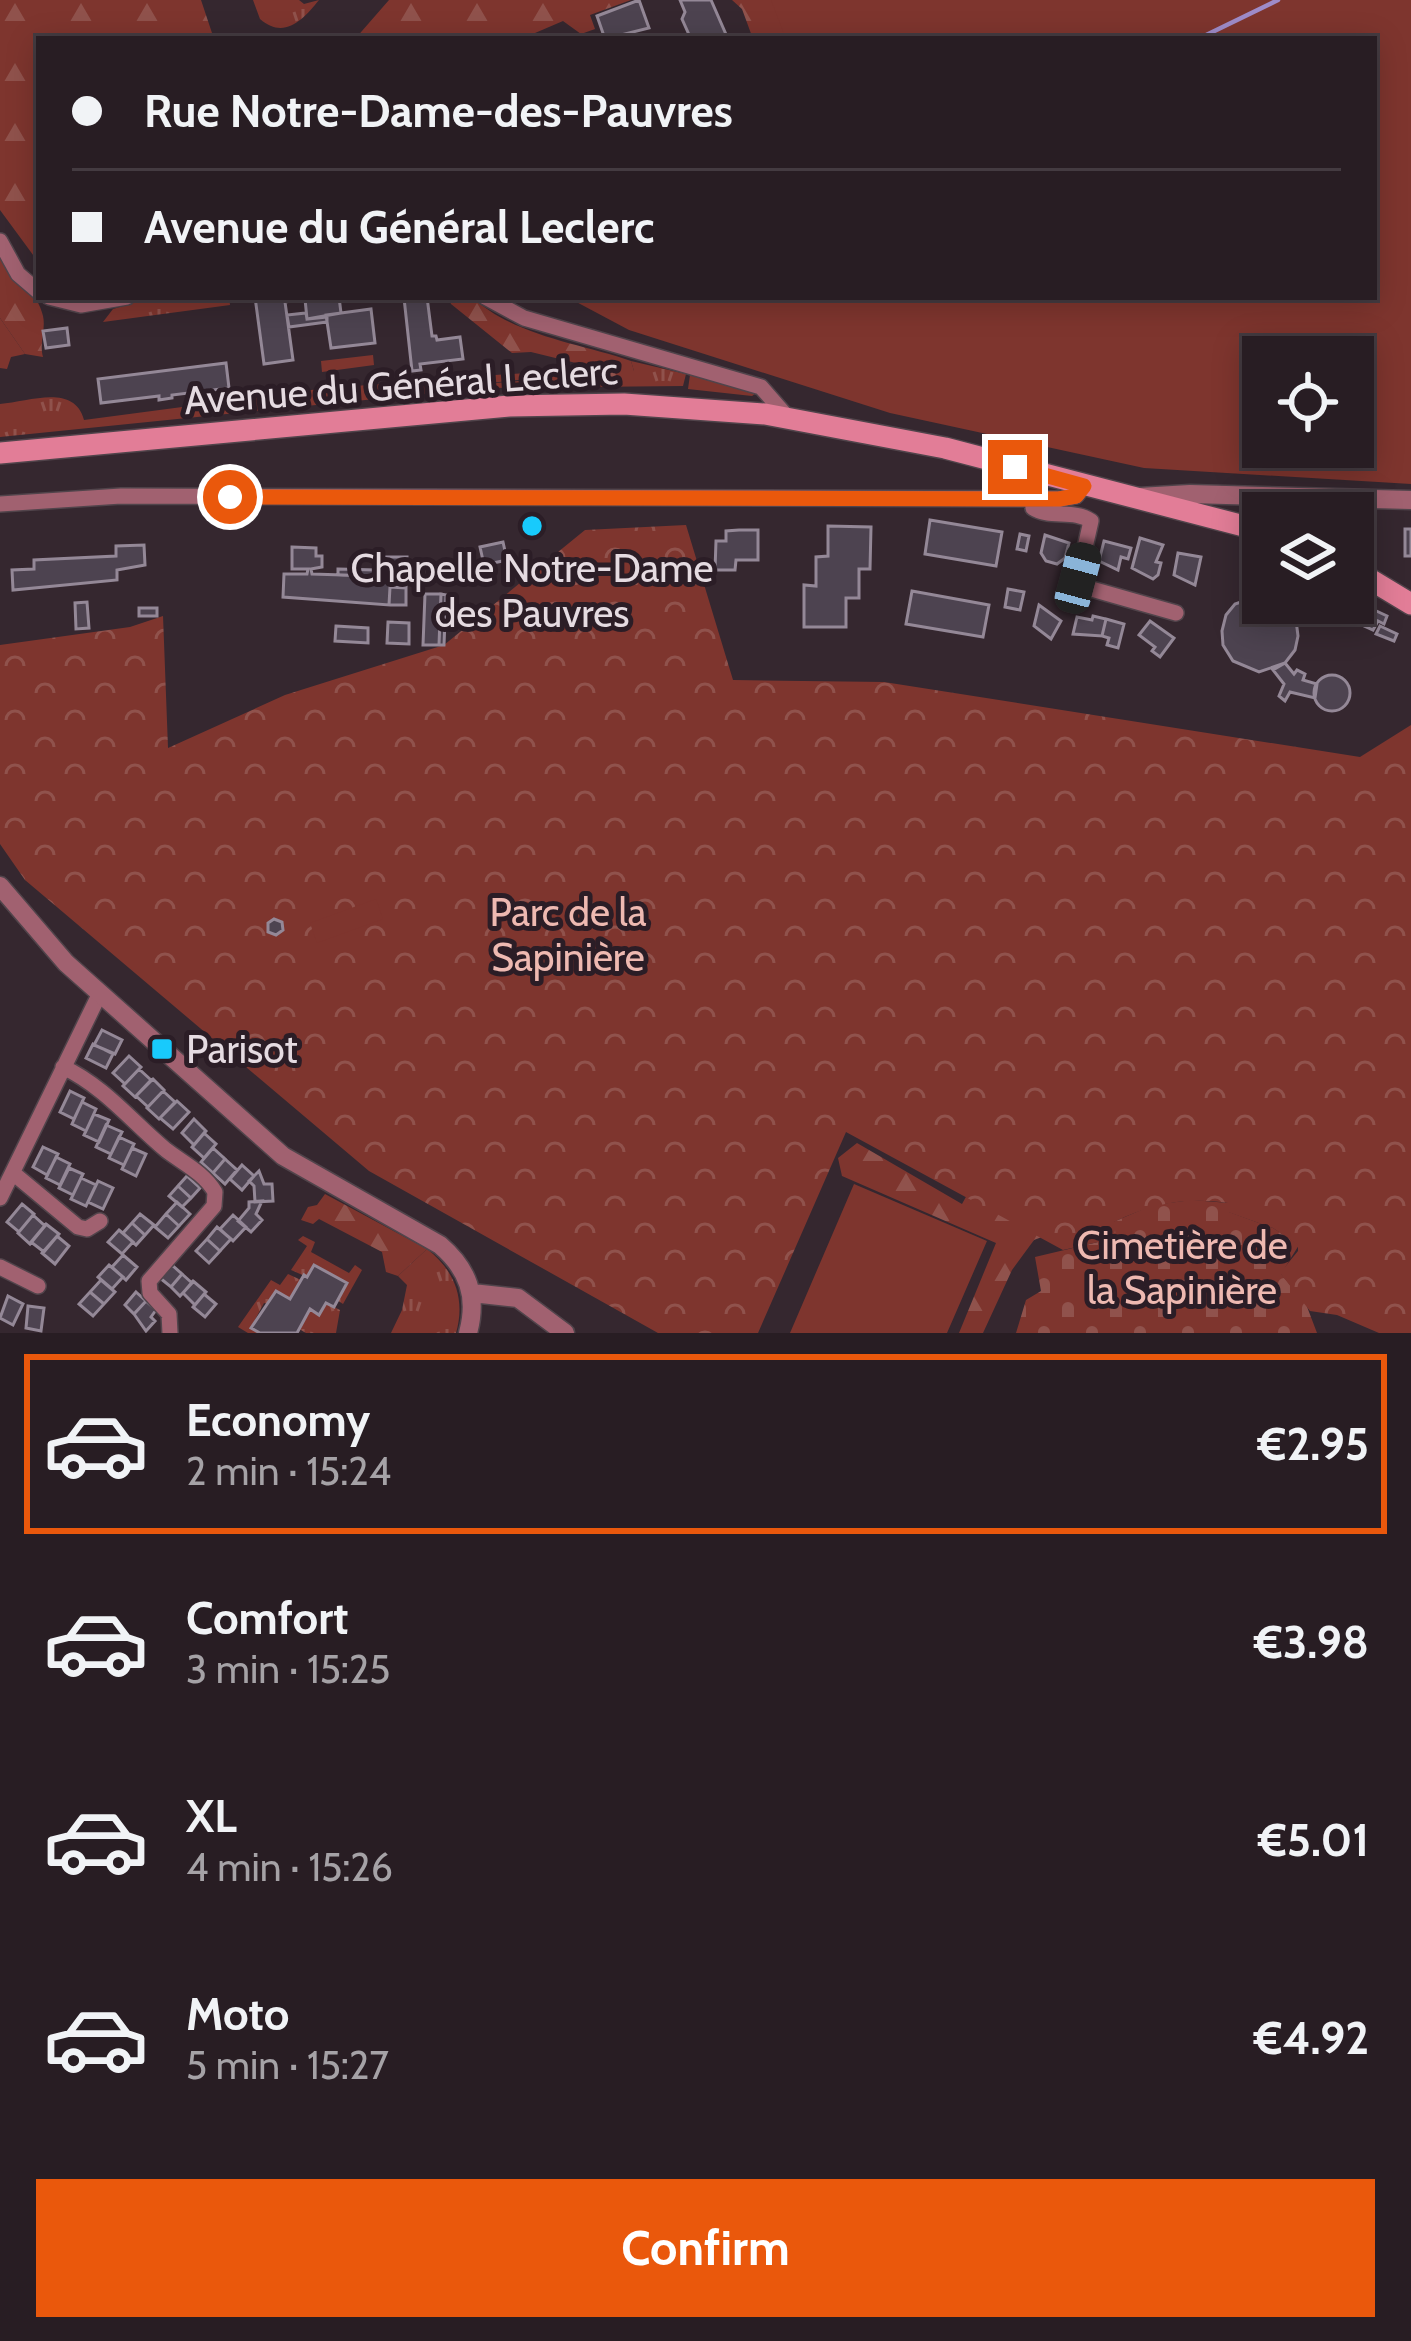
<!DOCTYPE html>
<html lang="en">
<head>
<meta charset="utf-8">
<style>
  :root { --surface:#281d23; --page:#342a30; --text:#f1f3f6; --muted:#a5a2a6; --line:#443b41; --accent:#ea580c }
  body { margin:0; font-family:Cabin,sans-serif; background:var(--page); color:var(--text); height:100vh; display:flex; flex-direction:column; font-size:45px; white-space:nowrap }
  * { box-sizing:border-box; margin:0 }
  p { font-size:39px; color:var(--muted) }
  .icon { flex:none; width:66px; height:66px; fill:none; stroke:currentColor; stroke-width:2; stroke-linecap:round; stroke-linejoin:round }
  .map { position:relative; height:1333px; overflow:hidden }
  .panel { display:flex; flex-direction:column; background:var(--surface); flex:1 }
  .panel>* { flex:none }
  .top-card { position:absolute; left:36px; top:36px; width:1341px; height:264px; border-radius:0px; box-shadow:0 6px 30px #0003,0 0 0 3px var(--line); display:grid; align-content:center; height:264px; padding:0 36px; background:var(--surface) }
  .controls { position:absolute; left:1242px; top:336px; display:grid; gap:24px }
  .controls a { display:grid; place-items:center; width:132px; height:132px; border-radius:0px; background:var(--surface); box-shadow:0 6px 30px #0003,0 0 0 3px var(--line); font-size:60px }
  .end { position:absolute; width:54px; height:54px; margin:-27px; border:15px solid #ea580c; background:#fff; box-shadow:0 0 0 6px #fff }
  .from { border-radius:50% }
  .car { position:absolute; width:36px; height:72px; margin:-36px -18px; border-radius:15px; box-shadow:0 0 9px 3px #0007; background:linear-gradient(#222 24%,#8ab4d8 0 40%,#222 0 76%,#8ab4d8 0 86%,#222 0) }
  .top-card b { display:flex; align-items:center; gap:42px; height:114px; font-size:45px }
  .top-card b+b { border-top:3px solid var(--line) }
  .top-card i { width:30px; height:30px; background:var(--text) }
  ul { padding:21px 0 0; list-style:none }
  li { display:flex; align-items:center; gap:36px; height:180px; margin:0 24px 18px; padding:0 12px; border:6px solid transparent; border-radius:0px }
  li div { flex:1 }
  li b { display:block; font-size:45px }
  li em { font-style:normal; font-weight:700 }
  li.current { border-color:var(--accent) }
  li>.icon { width:108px; height:108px; stroke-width:1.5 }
  .cta { display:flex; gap:24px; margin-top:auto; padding:24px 36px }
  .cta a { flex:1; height:138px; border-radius:0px; background:var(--accent); color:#fff; font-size:48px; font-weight:700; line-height:138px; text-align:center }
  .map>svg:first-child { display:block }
</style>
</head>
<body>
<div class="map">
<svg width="1411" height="1333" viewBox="0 0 1411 1333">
  <defs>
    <pattern id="grass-tufts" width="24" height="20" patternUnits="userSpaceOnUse" patternTransform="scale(3)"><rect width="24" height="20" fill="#7e352e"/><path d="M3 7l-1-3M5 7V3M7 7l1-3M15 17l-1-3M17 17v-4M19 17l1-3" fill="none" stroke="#90524c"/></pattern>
    <pattern id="forest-firs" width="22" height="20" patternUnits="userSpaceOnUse" patternTransform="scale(3)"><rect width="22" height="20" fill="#7e352e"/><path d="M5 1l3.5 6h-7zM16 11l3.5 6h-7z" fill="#90524c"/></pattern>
    <pattern id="cemetery-stones" width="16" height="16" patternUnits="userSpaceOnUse" patternTransform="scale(3)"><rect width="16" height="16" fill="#7e352e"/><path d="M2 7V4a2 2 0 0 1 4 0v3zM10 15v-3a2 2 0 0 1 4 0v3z" fill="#90524c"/></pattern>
    <pattern id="park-crowns" width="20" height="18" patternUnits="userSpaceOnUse" patternTransform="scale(3)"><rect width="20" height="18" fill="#7e352e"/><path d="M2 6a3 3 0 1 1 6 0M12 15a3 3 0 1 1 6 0" fill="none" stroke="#90524c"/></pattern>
  </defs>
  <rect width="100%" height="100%" fill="#35272f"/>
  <!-- grass -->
  <path fill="url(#grass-tufts)" d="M253,0H299L304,4L319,0C303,20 284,40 260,19Z
    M154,297H229L230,305L103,322L113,309Z
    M0,318L25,354L11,357L7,369L0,368Z
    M373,355L374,365L322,372L321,361Z
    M631,361L686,374L683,386L484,388L0,437V404C29,402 74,383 84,420L319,389L465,377L473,385L634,371Z
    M690,375L727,386L729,382L759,391L752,396L688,389Z
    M303,1236L315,1242L311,1252L349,1273L355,1265L362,1270L343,1304L337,1300L346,1282L315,1265L307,1277L291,1270L307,1246L298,1240Z
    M427,1249C454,1270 466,1298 456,1333H391L402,1310L407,1285L398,1276Z
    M288,1274L301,1280L290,1299L276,1291L268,1304L264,1303L251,1327L260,1333H248L238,1327L271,1280L280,1285Z
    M326,1303L340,1310L336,1333H306L299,1329L310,1309L319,1314Z"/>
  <!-- forest -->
  <path fill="url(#forest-firs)" d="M0,0H201L214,39H39V263L0,210Z
    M389,0H631L590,15L595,29L581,34L563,21L521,39H355Z
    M732,0H812L803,39H753L742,9Z
    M0,257C15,274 38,293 43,316C46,330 39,342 43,357L25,354L0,318Z
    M448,297H472C514,336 578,343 631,361L634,371L627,380H517L472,385L465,377L574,370L576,363L531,352L512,353L451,304Z
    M857,1143L962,1204L977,1177L1078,1223L1034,1240L1012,1270L983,1333H959L996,1243L842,1176L838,1158Z
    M325,1194L427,1249L398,1276L386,1272L382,1252L319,1219L313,1224L301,1220L308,1207L317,1205Z"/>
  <!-- cemetery -->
  <path fill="url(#cemetery-stones)" d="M1192,1200L1229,1203V1212L1273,1228L1299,1245L1281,1274L1306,1304L1317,1333H1016L1026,1300L1041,1291L1035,1257L1115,1238L1113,1222L1153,1205Z"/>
  <!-- park -->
  <path fill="url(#park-crowns)" d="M686,525L733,680L884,682L1360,757L1411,725V1333H1379L1337,1315L1310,1311L1280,1273L1298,1251V1245L1273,1228L1228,1212V1203C1186,1197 1152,1203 1114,1222L1116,1238L1063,1250L846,1132L758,1333H658L369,1171L25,880L0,844V645L130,627L163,616L168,748L285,695L444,645L585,530Z"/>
  <!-- garden -->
  <path fill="#7e352e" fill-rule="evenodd" d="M771,0H1411V484L1144,468L890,413L629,330L567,297H1374V39H786ZM1353,357V447H1263V357Z
    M376,899L383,919L317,943L310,923Z
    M854,1184L987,1241L947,1333H790Z"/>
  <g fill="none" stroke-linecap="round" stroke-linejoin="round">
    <!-- stream -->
    <path stroke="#9e8bc8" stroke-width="4.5" d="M1198,39L1278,0"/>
  </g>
  <!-- building -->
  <path fill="#4d4350" stroke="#948897" stroke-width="3" d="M639,0L649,28L605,39L597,16Z
    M680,0H711L728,39H691L682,19L685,12Z
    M255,297H339L341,313L307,319L305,299L285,302L293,360L264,364Z
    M427,297L432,336H436L437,340L460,337L463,359L420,364L421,370L412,371L404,298Z
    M371,309L375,343L331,348L326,315Z
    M306,313L307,319L327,317V322L289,327L287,315Z
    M67,328L69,345L46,348L43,331Z
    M226,363L229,388L172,395V398L159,400V396L101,403L98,379Z
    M540,518L543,530L525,534L522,523Z
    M930,520L1002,532L996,566L925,554Z
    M828,526L871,527L870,569H859V598H846V627H804V585L816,586V557L828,556Z
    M1405,529H1411V556H1405Z
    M739,530H758V560H736L735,570H715L716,541H726V531Z
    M1020,534L1029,536L1026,551L1017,549Z
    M1045,535L1069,543L1065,558L1057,564L1046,561L1041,553Z
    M1140,538L1163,545L1156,562L1161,563L1158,575L1153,579L1132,568Z
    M1104,541L1131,548L1128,559L1121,557L1118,570L1099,561Z
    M503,542L507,560L484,565L480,547Z
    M144,545L145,565L117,570V580L13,590L12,570L34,569V560L116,556V546Z
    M292,547L316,548V556H322V567L311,569L312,574L374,576L375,557H407L406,588L390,587L389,605L283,597L284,574H307L308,569H292Z
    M1178,553L1201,557L1195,585L1174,575Z
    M338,569L375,570L374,576L338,575Z
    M390,587L406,588V605H389Z
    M1008,589L1024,592L1020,610L1005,607Z
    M912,591L989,605L983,637L906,624Z
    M425,594H441L439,645H423Z
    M441,594L446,595L444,645H439Z
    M1261,595L1263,603H1283L1288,608L1296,620L1298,636L1295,650L1285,663L1259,672L1233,661L1223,645L1222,631L1226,615L1235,604Z
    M87,602L89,628L76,629L75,603Z
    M1039,605L1061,621L1051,639L1034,626Z
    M139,608H157V616H139Z
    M1370,608L1387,616L1384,624L1378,621L1373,630L1362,625Z
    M1093,616L1106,619L1102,636L1073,634L1077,617L1092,620Z
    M1106,619L1124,624L1118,648L1107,645L1109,638L1102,636Z
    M1150,621L1174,638L1160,657L1152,651L1155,647L1139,635Z
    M388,622L409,623V644L387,643Z
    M336,626L368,628V643L335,641Z
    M1380,626L1397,634L1394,641L1376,634Z
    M1285,663L1294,674L1297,670L1305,674L1303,680L1317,684L1315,698L1290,692L1285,701L1279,696L1284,684L1273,670Z
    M1314 693a18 18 0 1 1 36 0a18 18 0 1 1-36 0Z
    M274,919L282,922L283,930L276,935L268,932V923Z
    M102,1030L122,1040L115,1054L94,1045Z
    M93,1044L113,1054L106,1068L86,1058Z
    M129,1056L141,1067L125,1084L113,1073Z
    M139,1069L151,1080L135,1097L123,1086Z
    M153,1079L164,1090L148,1107L136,1096Z
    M70,1091L84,1098L74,1119L60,1112Z
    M163,1091L175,1102L159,1119L147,1108Z
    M177,1101L189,1112L173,1129L160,1118Z
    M82,1102L96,1109L86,1131L72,1124Z
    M94,1114L109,1120L99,1142L84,1135Z
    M194,1119L206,1131L194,1145L182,1133Z
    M106,1125L122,1132L111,1154L96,1147Z
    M204,1133L216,1144L204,1158L192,1147Z
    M119,1137L134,1144L124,1165L109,1158Z
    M43,1147L58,1154L47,1175L33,1167Z
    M132,1148L146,1154L136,1176L122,1169Z
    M213,1148L225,1159L213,1173L201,1162Z
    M56,1157L70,1164L60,1185L46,1178Z
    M225,1159L237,1170L225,1184L213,1173Z
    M242,1165L254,1176L242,1190L230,1179Z
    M69,1168L83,1174L73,1195L59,1188Z
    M259,1171L264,1184H272L273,1201L255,1202L254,1186L249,1181Z
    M187,1176L200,1188L191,1198L178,1186Z
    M81,1178L96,1185L86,1206L71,1199Z
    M98,1181L113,1188L103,1209L88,1202Z
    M178,1186L191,1198L182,1207L169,1196Z
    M262,1201L256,1214L262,1220L251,1232L238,1221L249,1208V1202Z
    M177,1202L190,1214L179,1226L166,1214Z
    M22,1204L34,1214L19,1232L7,1222Z
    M140,1214L154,1225L145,1235L132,1223Z
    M166,1214L179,1226L168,1238L155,1227Z
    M33,1215L45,1226L30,1244L18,1233Z
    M233,1215L246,1227L233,1241L220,1229Z
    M132,1223L145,1235L136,1245L123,1233Z
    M46,1224L59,1234L44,1252L31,1242Z
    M217,1227L231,1239L220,1251L207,1239Z
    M119,1230L133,1242L122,1254L108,1242Z
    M57,1236L69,1246L55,1264L42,1253Z
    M207,1239L220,1251L209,1263L196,1251Z
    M123,1255L137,1267L126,1280L112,1267Z
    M109,1265L123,1277L112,1289L98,1277Z
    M172,1265L182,1274L171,1287L160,1278Z
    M314,1265L347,1283L334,1307L326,1303L319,1315L310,1309L297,1333H260L251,1328L276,1291L290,1299L304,1275L307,1277Z
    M182,1274L192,1283L180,1296L171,1287Z
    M101,1280L115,1292L104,1304L90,1292Z
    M193,1281L206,1292L195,1305L183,1293Z
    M90,1292L104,1304L93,1316L79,1304Z
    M136,1292L146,1301L134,1314L125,1305Z
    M204,1294L216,1304L205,1317L193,1307Z
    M8,1296L23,1304L13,1325L0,1318Z
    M146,1301L156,1310L151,1317L155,1321L146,1331L134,1314Z
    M28,1306L44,1308L41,1331L26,1328Z"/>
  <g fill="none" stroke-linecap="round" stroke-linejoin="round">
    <defs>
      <path id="minor" d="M0,241L18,274L39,292
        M49,297L81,305L127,297
        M485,297L524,318L761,387L789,419
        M1032,497L1033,508C1050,519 1074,509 1091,521L1078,578L1081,586L1176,613
        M0,504L121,496L1059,499L1076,496L1084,486
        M63,1067C105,1087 131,1121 166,1150C183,1163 204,1173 215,1192L214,1206L149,1281L150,1293L169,1314L170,1333
        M13,1173L78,1227L87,1229L100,1221
        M0,1198L100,993
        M0,1267L38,1286"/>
      <path id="tertiary" d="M1139,497L1190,494L1411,500
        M0,886L66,963L283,1156L440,1245C468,1269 478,1296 468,1333
        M472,1293L518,1298L565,1333"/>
      <path id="secondary" d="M0,453L509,406L624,404L765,414L945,448L1263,531
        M1353,569L1411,604"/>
    </defs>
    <!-- minor casing -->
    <use href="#minor" stroke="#51444b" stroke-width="18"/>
    <!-- tertiary casing -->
    <use href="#tertiary" stroke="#51444b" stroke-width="21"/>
    <!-- secondary casing -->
    <use href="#secondary" stroke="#51444b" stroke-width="24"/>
    <!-- minor -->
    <use href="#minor" stroke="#a16170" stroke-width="15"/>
    <!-- tertiary -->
    <use href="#tertiary" stroke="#a16170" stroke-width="18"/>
    <!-- secondary -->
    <use href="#secondary" stroke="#e27d97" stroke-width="21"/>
  </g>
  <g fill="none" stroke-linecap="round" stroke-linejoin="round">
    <!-- route -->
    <path stroke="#ea580c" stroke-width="15" d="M230,497L1059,499L1076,496L1084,486L1015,467"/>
  </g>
  <!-- markers -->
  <g fill="#18cafc" stroke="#2b1d26" stroke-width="4.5">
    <circle cx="532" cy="526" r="12"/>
    <rect x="150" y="1037" width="24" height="24" rx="6"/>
  </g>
  <g text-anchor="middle" stroke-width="10" stroke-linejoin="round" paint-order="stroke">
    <!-- street labels -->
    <g font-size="39" fill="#e5dbe1" stroke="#2b1d26">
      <text transform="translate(401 385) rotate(-4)" y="14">Avenue du Général Leclerc</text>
    </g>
    <!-- poi labels -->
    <g font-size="39" fill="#e5dbe1" stroke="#2b1d26">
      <text x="532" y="582">Chapelle Notre-Dame<tspan x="532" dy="45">des Pauvres</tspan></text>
      <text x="186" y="1063" text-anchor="start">Parisot</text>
    </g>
    <!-- park labels -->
    <g font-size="39" fill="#eeb9b1" stroke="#2b1d26">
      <text x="568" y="926">Parc de la<tspan x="568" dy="45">Sapinière</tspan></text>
      <text x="1182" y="1259">Cimetière de<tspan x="1182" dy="45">la Sapinière</tspan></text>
    </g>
  </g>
</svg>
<div class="controls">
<a><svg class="icon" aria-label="locate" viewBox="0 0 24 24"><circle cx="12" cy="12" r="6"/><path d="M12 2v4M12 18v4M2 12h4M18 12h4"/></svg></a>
<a><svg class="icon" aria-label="layers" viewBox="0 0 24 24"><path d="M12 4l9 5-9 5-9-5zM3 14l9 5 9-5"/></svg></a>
</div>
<i class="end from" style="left:230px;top:497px"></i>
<i class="end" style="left:1015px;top:467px"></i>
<i class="car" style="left:1078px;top:578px;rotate:15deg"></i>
<div class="top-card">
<b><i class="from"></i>Rue Notre-Dame-des-Pauvres</b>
<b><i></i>Avenue du Général Leclerc</b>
</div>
</div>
<section class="panel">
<ul>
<li class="current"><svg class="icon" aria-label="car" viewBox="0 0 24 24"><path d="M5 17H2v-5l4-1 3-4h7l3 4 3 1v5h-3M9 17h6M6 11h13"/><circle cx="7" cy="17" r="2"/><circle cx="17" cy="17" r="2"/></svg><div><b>Economy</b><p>2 min · 15:24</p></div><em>€2.95</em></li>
<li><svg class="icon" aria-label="car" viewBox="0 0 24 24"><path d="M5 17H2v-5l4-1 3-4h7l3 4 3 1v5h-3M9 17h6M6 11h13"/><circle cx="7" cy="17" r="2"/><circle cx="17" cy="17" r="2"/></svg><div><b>Comfort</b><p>3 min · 15:25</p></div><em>€3.98</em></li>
<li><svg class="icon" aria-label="car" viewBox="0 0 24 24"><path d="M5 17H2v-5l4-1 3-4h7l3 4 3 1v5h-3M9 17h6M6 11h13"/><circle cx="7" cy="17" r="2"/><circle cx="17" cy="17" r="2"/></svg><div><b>XL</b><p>4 min · 15:26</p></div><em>€5.01</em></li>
<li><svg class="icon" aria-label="car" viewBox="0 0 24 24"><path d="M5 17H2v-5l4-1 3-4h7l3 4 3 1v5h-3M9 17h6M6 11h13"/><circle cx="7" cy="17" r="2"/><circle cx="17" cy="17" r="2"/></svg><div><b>Moto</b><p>5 min · 15:27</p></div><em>€4.92</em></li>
</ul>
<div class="cta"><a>Confirm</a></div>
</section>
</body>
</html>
